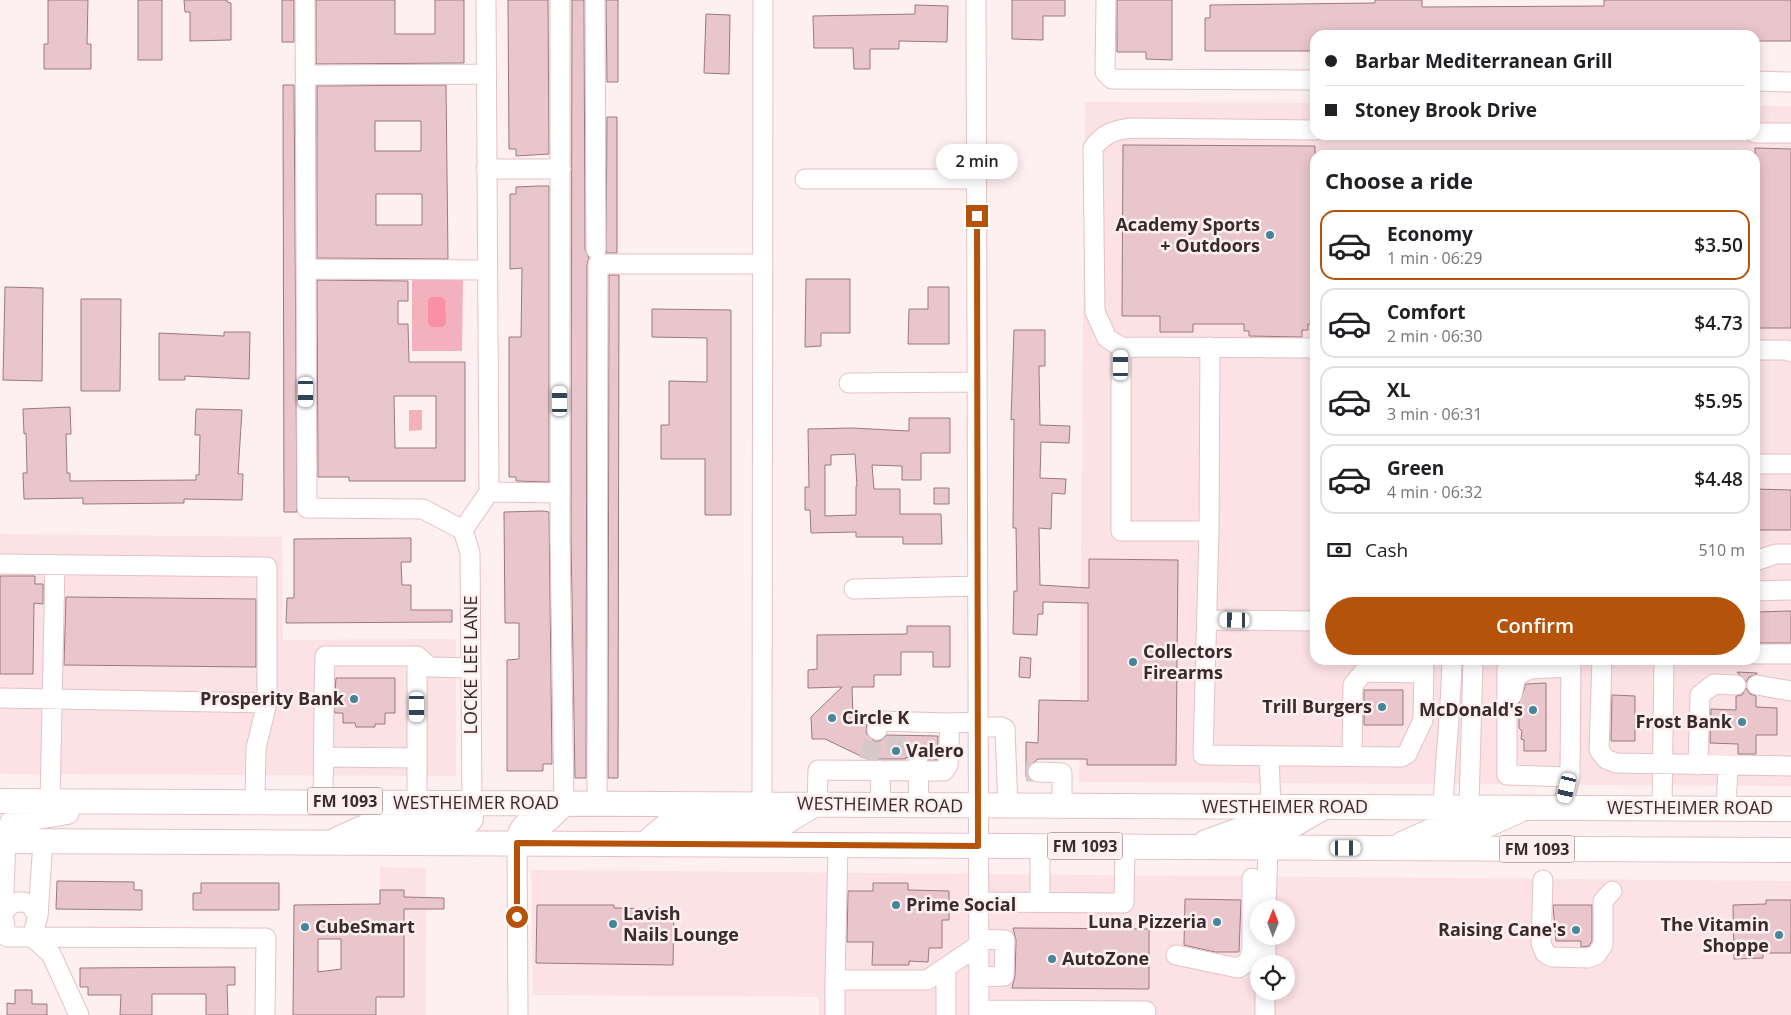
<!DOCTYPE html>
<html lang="en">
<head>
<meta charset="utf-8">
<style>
  :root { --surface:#fff; --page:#f2f2f2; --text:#202124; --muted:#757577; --line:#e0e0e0; --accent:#b45309 }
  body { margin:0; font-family:"Open Sans",sans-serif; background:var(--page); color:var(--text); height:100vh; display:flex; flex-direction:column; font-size:19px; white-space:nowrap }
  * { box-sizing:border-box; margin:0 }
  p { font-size:16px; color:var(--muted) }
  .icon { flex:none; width:28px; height:28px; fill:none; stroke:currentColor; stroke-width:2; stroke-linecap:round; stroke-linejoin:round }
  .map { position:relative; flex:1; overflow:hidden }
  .details { position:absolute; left:1310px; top:150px; width:450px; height:515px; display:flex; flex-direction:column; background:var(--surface); border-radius:15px; box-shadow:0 2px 12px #0003 }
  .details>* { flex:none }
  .hud { position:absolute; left:1310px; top:30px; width:450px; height:110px; border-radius:15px; box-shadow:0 2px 12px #0003; display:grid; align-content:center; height:110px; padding:0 15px; background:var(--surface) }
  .needle { width:32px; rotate:1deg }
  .buttons { position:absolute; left:1250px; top:900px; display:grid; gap:10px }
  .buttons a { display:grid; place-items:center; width:45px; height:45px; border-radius:50%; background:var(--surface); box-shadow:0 2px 12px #0003; font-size:25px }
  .end { position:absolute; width:22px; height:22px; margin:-11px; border:6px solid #b45309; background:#fff; box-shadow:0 0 0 2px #fff }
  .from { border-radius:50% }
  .bubble { position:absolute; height:35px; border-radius:18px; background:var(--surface); box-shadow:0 2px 12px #0003; font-size:16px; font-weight:600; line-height:35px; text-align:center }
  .car { position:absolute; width:15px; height:30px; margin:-15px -8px; border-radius:6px; box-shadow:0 0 4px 1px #0007; background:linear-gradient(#fff 24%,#345 0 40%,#fff 0 76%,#345 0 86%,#fff 0) }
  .hud b { display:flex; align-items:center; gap:18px; height:48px; font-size:19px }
  .hud b+b { border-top:1px solid var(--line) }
  .hud i { width:12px; height:12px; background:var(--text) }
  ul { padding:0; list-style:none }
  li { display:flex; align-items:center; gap:15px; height:70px; margin:0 10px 8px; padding:0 5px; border:2px solid var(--line); border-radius:15px }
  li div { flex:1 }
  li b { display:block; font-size:19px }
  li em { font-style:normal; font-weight:600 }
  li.current { border-color:var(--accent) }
  li>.icon { width:45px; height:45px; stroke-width:1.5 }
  h2 { padding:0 15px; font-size:22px; line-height:60px }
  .pay { display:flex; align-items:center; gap:12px; height:55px; padding:0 15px; font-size:19px }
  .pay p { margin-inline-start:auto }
  .button { display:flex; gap:10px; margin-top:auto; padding:10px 15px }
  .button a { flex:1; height:58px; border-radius:30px; background:var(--accent); color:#fff; font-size:20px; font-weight:600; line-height:58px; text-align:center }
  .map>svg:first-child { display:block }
</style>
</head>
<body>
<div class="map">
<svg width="1791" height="1015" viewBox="0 0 1791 1015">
  <rect width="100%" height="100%" fill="#feeff1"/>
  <!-- built -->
  <path fill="#fce1e5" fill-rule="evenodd" d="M1085,102L1315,103V135H1755V106H1791V786L1079,782ZM1315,155H1755V660H1315Z
    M0,534L282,537L283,640L456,639V776L0,774Z
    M380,867L426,868V1015H379Z
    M531,870L1791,881V1015H819V997L533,995ZM1259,909H1286V936H1259ZM1259,964H1286V991H1259Z"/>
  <!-- green -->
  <path fill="#f3b1bb" d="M412,277H463L462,351H412Z
    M409,410H422V430L409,431Z"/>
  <!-- water -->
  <path fill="#f990a3" d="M431,297H441L445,300L446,324L442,327H432L428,323V300Z"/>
  <!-- building -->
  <path fill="#e9c6cb" stroke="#997a7e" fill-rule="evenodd" d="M48,0H88L87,44H91V69H44V44H48Z
    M138,0H162V60H138Z
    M184,0H227V2L231,3V40L190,41V12H185Z
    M282,0H294V42H282Z
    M316,0H395V34H435V0H464V63L316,64Z
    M508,0H548L549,154L516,156V149H509Z
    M572,0H584L585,249L589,258L587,264L586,778H575L571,538Z
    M606,0H618V82H607Z
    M1012,0H1065V16H1043V40L1012,39Z
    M1117,0H1172V60L1146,59V52H1117Z
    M1375,0H1422V7L1604,6V0H1791V41H1755V35H1315V51H1205V18H1210V5L1375,3Z
    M915,5L948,6L947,42L899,41V49H870V69H854L853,48H814L813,16L915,14Z
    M706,14L730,15L729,74L704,73Z
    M283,85H294L297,512H284Z
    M446,85L448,259L317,258V86ZM375,121H421V151H375ZM376,194H422V225H376Z
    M607,117H617V253H606Z
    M1123,145L1315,146V324H1308V330H1302V337L1249,336V331H1244V324H1193V332H1160V316H1122Z
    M1755,148L1791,149V328H1755Z
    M539,186H549V482L516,481V477H509V337H521L522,268L510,269V194H516V187Z
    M609,275H619L618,778H608Z
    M806,279H850V333H821V346L805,347Z
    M317,280L408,281V301H398V324H408L409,362H465V481H349V477H318ZM394,396H436V448H395Z
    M5,287L43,288L42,381L3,380Z
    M928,287H949V344H908L909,309H928Z
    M81,299H121L120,391H81Z
    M652,309L731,310V515H705V459H661V425H669V381L707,382V338L652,337Z
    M1014,330H1045V366H1039L1040,425L1070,426L1069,443L1041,442L1040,478L1066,479L1065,494L1052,493L1051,529L1039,528L1040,585L1089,588V559L1178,560L1176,765H1087V759H1038L1029,766L1028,777H1026V742L1038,743L1039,700L1088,701V603L1043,602V614H1038L1037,635L1013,634L1014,591H1017L1016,528H1013L1014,419L1011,420Z
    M224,332H250L249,379L185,376V380H159V333L224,336Z
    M70,407L71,434H66L67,473H70V481L196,480V475H199L200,435H195L196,409L242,410L238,474H243L242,500L184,499V503L83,504V498L24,499L23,473H27L26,433L24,434L23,409Z
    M909,418H950V453H921V480H902V466L872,465L874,489H900V514H941L942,544H903V537H856V532L811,533L810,510H805V487H809L808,429L852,428L909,431ZM855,454L857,486H856V515L825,516V465H831V455Z
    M934,488H949V504H934Z
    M1755,489L1791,490V530H1755Z
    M543,511L549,512L552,764H543V771H507V660L519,659V623H505L504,512Z
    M411,538V562H401L402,585H411V610H452V622L286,623L287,598H294V539Z
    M0,576H35V584H43V604L34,603L33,674H0Z
    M66,597L256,599V667L64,665Z
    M1791,611V643H1755V612Z
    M907,626H950V667H933V652H901V675H874V687H852L853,718L867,725L866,733L874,741H880L887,735L938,736L937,760H928L924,753L918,752L912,754L908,758L906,757V759H867L825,739H812L811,717L842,687L808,688V670L817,669V635L907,634Z
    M1020,657L1031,658L1030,678L1019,677Z
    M1737,672L1757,673V674L1749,677L1746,682Z
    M336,678H395V713H385V724H375V727H356L355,723H343V713H335L332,700L335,692Z
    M1546,683V751H1524V740L1521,739L1522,731L1519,728V703L1526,684Z
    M1746,688L1750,694L1756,696V707L1777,708V735H1756V754H1738V744L1710,743L1711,709L1736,710V696L1742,695Z
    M1364,690H1403V725H1364Z
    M1612,695L1635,696V741H1611Z
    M57,881L134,882V890H142V910L56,909Z
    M201,883H279V910H193V893H201Z
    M873,883H908V890L949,891V920H942V948H929L928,962L909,961V965H872L873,942H847L848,891H873Z
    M380,890H404V897L444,898V909H404V997H376V1015H293L294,905L380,904ZM318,939H341V969L318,972Z
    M1185,899L1241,900L1239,952H1215L1184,945Z
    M1766,900H1791V953H1763V958L1734,959L1733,905L1766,904Z
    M537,905H614V908L674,909L673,965L536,963Z
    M1553,905H1592V941L1589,946L1581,947V941H1556Z
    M1013,928L1149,929V989L1012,988L1015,976L1016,940Z
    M235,967V985H227L228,1015H206V994H152V1015H120L121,995H88V987H80V968Z
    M15,990H32V1004H47V1015H7V1003L15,1004Z"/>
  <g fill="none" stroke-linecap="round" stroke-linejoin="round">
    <!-- minor-tunnel -->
    <path stroke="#d7c8ca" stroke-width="19" stroke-dasharray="19 9" stroke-linecap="butt" d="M896,736V767
      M868,760L877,730
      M918,763V736
      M1026,772H1038"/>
    <defs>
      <path id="minor" d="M305,0L307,508L423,509L463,530
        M560,0V538L564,804
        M595,0L596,249
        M976,0L979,1015
        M1106,0L1105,72L1112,79L1315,80
        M306,75L486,74
        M1755,81L1791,82
        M1315,130L1132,128C1114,130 1104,133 1093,148L1095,312L1107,338L1121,347L1315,348
        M1755,133H1791
        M486,169H561
        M805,179H977
        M307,269L487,270
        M1121,347V531H1209
        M1210,347L1209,531L1203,755L1401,757L1407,754L1423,720L1424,660
        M1755,350H1787L1791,352
        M849,383L977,382
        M1755,464H1791
        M489,492L560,493
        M463,530L489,492L486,0
        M463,530L470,553L472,802
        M1755,561L1776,554H1791
        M0,564L267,567V703L256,748L255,801
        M854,589L978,586
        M1755,591L1791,590
        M1207,620L1315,621
        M1755,654H1791
        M417,656V803
        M1512,660L1507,667V775L1570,777
        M1602,660L1599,750L1606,759L1616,763L1791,766
        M1757,685L1791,691
        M324,692L325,656H417L430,667L470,668
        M1512,695L1516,676L1530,669L1571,667
        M0,698L267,703
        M978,727H1001L1005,729L1008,807
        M877,730L880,721L950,723
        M1269,756L1271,806
        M1352,756L1353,685L1364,672L1423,673
        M323,757L417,758
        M918,763L919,806
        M1698,765L1700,695L1714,684L1736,685
        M880,770L881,806
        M1038,772L1062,773V807
        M50,801L55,565
        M323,801L324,707
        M597,803L598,264H763
        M762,803L763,0
        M817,803L818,770L944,771L948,765L950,723L978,722
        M1469,807L1473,660
        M1443,808C1445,758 1451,710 1452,660
        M1562,808L1570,777L1571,660
        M1662,809L1664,660
        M1726,809L1728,766
        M6,841L3,916L7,937H32L38,916L43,841
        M517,843L518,1015
        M1543,880L1541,943L1545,953L1552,957L1588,958L1596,955L1603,945V901L1612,891
        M978,902L1124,903L1125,846
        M1040,902V846
        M1266,909L1268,847
        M3,916C7,903 18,899 30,904L38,916
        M32,937L266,938L265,1015
        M32,937L51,954L79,1015
        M1176,955L1238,968L1248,962L1252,950V878
        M1266,964V936
        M979,977L1004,976L1005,940L979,939
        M835,980L838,846
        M979,1010L1146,1011
        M835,1015V980H927L979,945
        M946,1015V967
        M1265,1015V991"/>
      <path id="major" d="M0,801L1791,809
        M338,839L374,823L468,822L471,819L472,802
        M0,841L1791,850
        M6,841L12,823L15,821L67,812
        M1206,842L1248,827H1256L1266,819L1271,806
        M517,843C523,824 525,822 546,821L564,804
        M646,843L667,825L732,824L740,822L762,803
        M746,844L761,827L774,822H786L817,803
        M1402,844C1413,839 1424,834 1436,829C1454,822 1460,833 1469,807
        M1268,847L1272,834L1278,826L1295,824L1324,807
        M1458,847L1471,828L1487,825L1518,811"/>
    </defs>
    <!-- minor casing -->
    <use href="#minor" stroke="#e4c1c6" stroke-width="21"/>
    <!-- major casing -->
    <use href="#major" stroke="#e4c1c6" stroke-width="26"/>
    <!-- minor -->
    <use href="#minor" stroke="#fff" stroke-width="19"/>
    <!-- major -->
    <use href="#major" stroke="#fff" stroke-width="24"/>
  </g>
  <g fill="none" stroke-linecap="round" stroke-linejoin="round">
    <!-- route -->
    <path stroke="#b45309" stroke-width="6" d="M517,917V843L978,846L977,216"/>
  </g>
  <!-- markers -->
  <g fill="#458699" stroke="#feeff1" stroke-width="2">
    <circle cx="1270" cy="235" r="5"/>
    <circle cx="1133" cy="662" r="5"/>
    <circle cx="354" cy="699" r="5"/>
    <circle cx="1382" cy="707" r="5"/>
    <circle cx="1533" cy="710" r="5"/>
    <circle cx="832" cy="718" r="5"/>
    <circle cx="1742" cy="722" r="5"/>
    <circle cx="896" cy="751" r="5"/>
    <circle cx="896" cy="905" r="5"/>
    <circle cx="1217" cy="922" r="5"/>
    <circle cx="613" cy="924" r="5"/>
    <circle cx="305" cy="927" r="5"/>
    <circle cx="1576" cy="930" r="5"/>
    <circle cx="1779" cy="935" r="5"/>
    <circle cx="1052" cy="959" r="5"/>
  </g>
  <g text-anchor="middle" stroke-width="5" stroke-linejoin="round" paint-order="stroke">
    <!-- shield labels -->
    <g fill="#feeff1" stroke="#746668" stroke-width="1">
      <rect x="307.5" y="787.5" width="75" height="27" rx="4"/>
      <rect x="1047.5" y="832.5" width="75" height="27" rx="4"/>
      <rect x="1499.5" y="835.5" width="75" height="27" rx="4"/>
    </g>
    <g font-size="16" font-weight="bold" fill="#392b2d">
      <text x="345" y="807">FM 1093</text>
      <text x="1085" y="852">FM 1093</text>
      <text x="1537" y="855">FM 1093</text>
    </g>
    <!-- poi labels -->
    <g font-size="18" font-weight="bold" fill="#392b2d" stroke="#feeff1" text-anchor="end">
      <text x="1260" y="231">Academy Sports<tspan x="1260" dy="21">+ Outdoors</tspan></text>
      <text x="1143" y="658" text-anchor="start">Collectors<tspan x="1143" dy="21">Firearms</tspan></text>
      <text x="344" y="705">Prosperity Bank</text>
      <text x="1372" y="713">Trill Burgers</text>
      <text x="1523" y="716">McDonald's</text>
      <text x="842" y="724" text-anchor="start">Circle K</text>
      <text x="1732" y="728">Frost Bank</text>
      <text x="906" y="757" text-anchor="start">Valero</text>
      <text x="906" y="911" text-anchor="start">Prime Social</text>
      <text x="623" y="920" text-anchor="start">Lavish<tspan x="623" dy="21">Nails Lounge</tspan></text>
      <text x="1207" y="928">Luna Pizzeria</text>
      <text x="1769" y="931">The Vitamin<tspan x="1769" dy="21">Shoppe</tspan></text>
      <text x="315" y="933" text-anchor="start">CubeSmart</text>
      <text x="1566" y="936">Raising Cane's</text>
      <text x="1062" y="965" text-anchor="start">AutoZone</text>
    </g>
    <!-- street labels -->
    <g font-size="18" fill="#392b2d" stroke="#feeff1">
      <text transform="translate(471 665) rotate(-90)" y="6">LOCKE LEE LANE</text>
      <text x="476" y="809">WESTHEIMER ROAD</text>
      <text transform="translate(880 805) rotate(1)" y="6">WESTHEIMER ROAD</text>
      <text x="1285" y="813">WESTHEIMER ROAD</text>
      <text x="1690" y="814">WESTHEIMER ROAD</text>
    </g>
  </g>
</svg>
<div class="buttons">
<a><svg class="needle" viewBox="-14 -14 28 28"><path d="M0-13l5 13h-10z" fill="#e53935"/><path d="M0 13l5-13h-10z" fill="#757577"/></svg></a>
<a><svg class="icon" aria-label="locate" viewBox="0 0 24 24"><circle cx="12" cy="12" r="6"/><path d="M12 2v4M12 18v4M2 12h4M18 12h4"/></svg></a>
</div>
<i class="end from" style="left:517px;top:917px"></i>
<i class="end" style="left:977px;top:216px"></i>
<div class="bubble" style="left:936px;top:144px;width:82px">2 min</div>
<i class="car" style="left:1121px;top:365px;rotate:0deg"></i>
<i class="car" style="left:306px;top:392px;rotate:180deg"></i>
<i class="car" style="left:560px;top:401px;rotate:0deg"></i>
<i class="car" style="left:1235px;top:620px;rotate:271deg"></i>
<i class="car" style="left:417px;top:707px;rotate:180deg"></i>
<i class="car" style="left:1567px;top:788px;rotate:193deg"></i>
<i class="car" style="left:1346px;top:848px;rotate:90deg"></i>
<div class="hud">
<b><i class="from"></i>Barbar Mediterranean Grill</b>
<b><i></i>Stoney Brook Drive</b>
</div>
<section class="details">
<h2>Choose a ride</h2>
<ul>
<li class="current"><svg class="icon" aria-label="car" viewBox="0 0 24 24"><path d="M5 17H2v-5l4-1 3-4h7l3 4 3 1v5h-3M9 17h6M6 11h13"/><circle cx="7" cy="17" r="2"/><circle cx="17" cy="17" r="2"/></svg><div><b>Economy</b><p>1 min · 06:29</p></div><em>$3.50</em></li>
<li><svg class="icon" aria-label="car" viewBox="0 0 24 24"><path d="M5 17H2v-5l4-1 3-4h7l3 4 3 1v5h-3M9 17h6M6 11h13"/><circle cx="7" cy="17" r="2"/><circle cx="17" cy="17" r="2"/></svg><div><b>Comfort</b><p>2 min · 06:30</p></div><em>$4.73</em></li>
<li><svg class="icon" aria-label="car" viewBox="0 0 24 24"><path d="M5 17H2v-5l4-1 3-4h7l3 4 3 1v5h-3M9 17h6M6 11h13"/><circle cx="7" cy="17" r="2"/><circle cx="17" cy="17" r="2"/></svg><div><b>XL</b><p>3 min · 06:31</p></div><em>$5.95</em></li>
<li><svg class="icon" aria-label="car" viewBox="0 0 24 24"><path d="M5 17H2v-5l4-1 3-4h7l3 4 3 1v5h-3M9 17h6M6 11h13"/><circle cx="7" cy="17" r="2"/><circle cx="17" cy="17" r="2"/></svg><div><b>Green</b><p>4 min · 06:32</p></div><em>$4.48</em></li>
</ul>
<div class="pay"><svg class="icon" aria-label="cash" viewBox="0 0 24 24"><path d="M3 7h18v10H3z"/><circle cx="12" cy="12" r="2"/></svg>Cash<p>510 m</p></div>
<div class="button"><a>Confirm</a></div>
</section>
</div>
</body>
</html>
